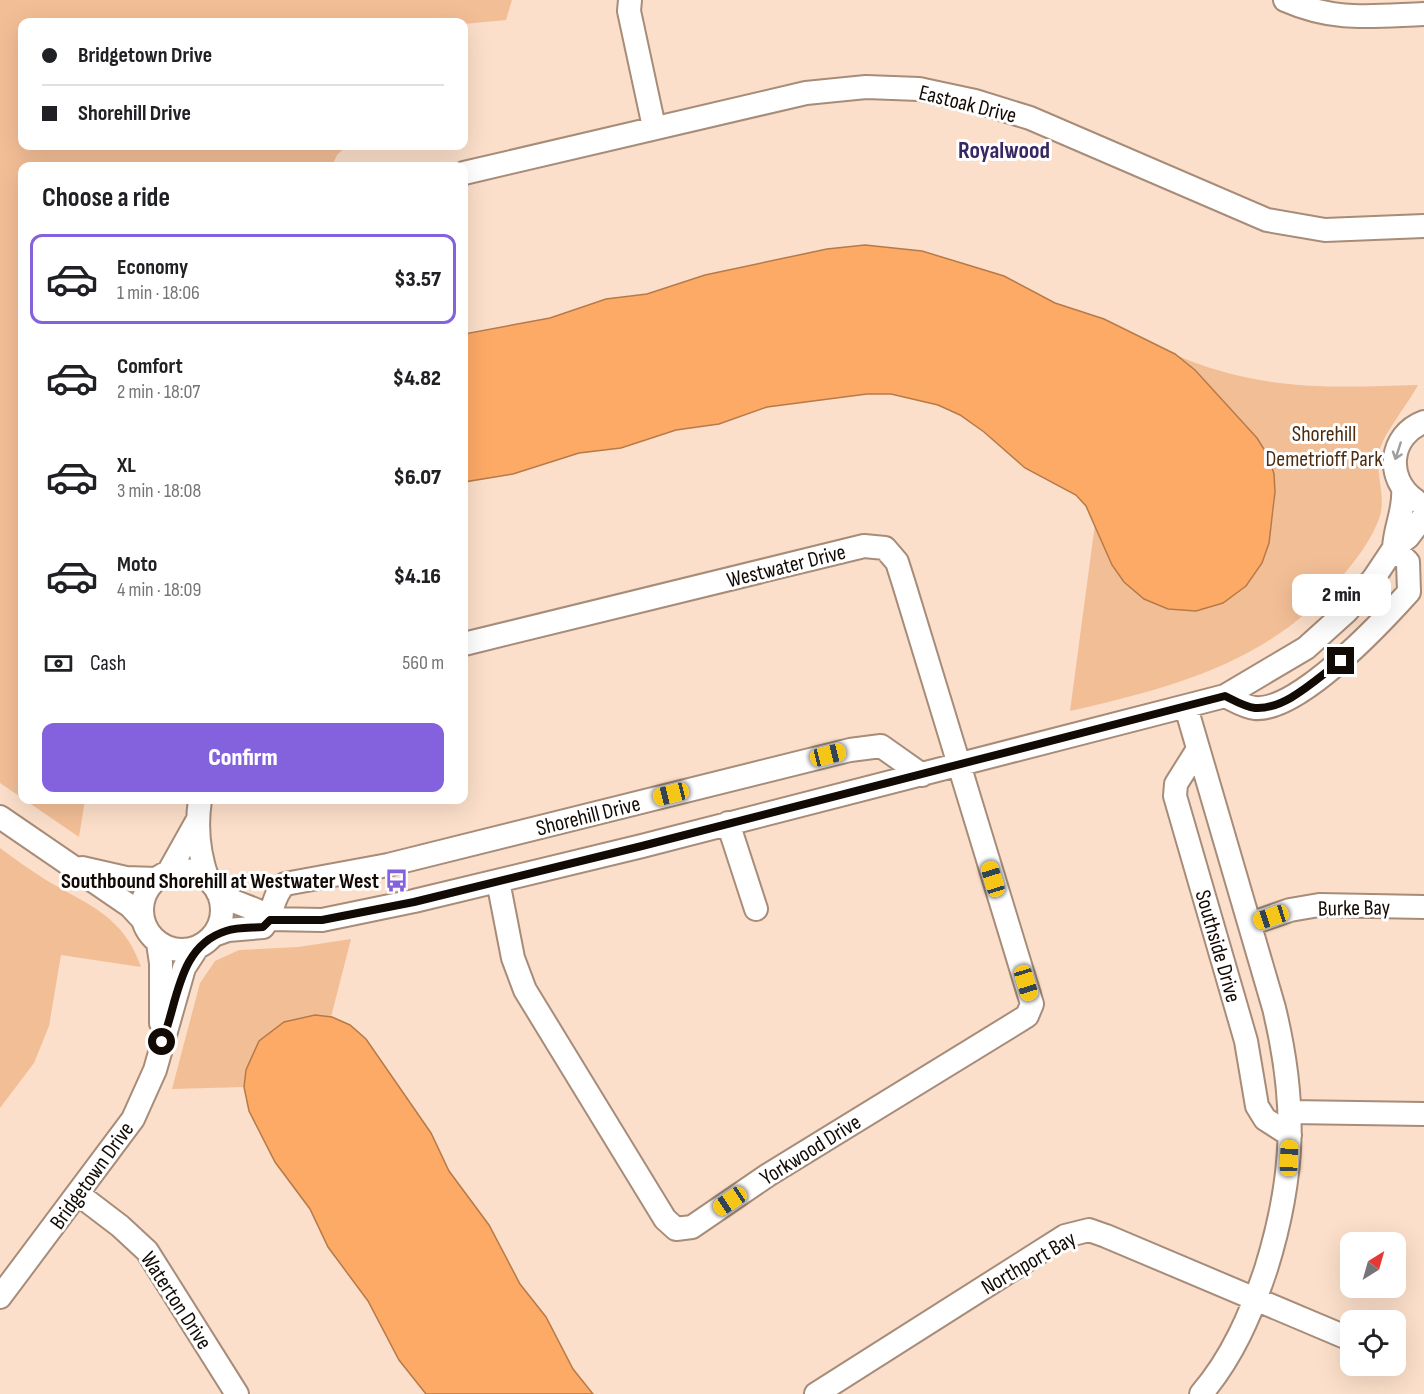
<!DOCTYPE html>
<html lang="en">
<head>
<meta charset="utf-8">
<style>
  :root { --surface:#fff; --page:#f2f2f2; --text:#202124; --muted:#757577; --line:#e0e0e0; --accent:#8562dd }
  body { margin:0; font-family:"Sofia Sans Condensed",sans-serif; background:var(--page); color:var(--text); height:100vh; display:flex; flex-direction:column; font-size:22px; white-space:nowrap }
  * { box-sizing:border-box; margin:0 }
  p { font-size:20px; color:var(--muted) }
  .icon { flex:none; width:33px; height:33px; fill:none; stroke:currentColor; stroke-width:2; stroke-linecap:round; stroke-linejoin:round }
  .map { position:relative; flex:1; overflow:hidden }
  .side { position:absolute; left:18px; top:162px; width:450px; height:642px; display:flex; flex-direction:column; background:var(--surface); border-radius:12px; box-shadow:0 6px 24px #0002 }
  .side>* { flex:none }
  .top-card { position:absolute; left:18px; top:18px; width:450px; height:132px; border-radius:12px; box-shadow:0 6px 24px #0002; display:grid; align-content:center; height:132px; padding:0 24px; background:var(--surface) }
  .needle { width:39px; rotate:37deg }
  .fabs { position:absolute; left:1340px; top:1232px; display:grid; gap:12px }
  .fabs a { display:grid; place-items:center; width:66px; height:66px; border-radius:12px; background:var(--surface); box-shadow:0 6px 24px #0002; font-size:30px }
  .end { position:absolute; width:27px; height:27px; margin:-14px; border:8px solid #120a04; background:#fff; box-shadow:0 0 0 3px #fff }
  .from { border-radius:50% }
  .bubble { position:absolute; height:42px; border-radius:12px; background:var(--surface); box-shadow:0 6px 24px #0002; font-size:20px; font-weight:800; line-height:42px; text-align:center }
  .car { position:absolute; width:18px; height:36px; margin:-18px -9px; border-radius:8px; box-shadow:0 0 4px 2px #0007; background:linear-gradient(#f5c518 24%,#345 0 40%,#f5c518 0 76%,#345 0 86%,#f5c518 0) }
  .top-card b { display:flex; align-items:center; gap:21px; height:57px; font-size:22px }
  .top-card b+b { border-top:2px solid var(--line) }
  .top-card i { width:15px; height:15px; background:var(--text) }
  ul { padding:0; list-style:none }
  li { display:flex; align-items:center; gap:18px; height:90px; margin:0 12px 9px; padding:0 12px; border:3px solid transparent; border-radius:12px }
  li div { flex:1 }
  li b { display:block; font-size:22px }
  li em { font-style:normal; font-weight:800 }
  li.on { border-color:var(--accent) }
  li>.icon { width:54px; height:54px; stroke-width:1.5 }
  h2 { padding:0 24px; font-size:27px; line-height:72px }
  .pay { display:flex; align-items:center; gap:15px; height:66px; padding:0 24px; font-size:22px }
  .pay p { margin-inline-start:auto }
  .action { display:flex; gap:12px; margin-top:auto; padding:12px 24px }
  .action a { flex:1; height:69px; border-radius:12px; background:var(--accent); color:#fff; font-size:24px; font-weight:800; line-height:69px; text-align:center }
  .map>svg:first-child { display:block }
</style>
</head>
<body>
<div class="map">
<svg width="1424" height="1394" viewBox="0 0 1424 1394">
  <rect width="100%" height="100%" fill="#fbdfca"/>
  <!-- green -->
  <path fill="#f2be96" d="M0,0H512L506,20L464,24L22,22V146H346L337,155L332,166H22V800H85L79,837L0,783Z
    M1169,352C1256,391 1326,388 1418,385C1408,404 1383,434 1379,452C1375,475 1387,497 1379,519C1372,538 1358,557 1345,573C1274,661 1175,687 1070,711L1095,524L1112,565L1262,563C1271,535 1283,483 1268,455C1256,433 1237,416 1221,398C1205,381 1190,362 1169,352Z
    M0,848C15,859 30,870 46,880C88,905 124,916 141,967L61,955L49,1026L34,1063L0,1108Z
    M351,939L331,1017L315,1015L246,1070L244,1087L172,1089L200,983L215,961L239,950L298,947Z"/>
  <!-- water -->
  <path fill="#fdaa66" stroke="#b67a49" stroke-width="1.5" d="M865,245L922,251L1004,276L1055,303L1104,319L1175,354L1195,370L1257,438L1269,457L1274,474L1275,492L1269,543L1262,563L1246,586L1223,603L1196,611L1168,609L1144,599L1124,582L1112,565L1086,506L1076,495L1025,468L984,432L960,415L938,405L891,394H867L767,407L719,424L676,430L621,448L579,453L513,474L464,482V334L550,318L606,299L647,294L705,275L827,249Z
    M315,1015L332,1017L350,1025L366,1039L431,1133L449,1171L489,1225L520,1284L546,1317L573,1369L593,1394H426L399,1360L368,1301L328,1247L310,1209L275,1162L249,1111L244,1087L246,1070L259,1041L284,1022Z"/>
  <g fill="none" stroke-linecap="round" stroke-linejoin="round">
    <defs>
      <path id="minor" d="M630,0L629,11L654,127
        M1285,0C1335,22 1371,16 1424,14
        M464,173L806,93L866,87L919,89L975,101L1030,118L1267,220L1325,230L1424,226
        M1415,500C1385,479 1389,435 1424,422
        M464,644L864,546L885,548L897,562L904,584L1032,1004L1027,1016L768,1175L692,1227L676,1229L665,1219L525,990L513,958L498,881
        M1225,696C1234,700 1244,707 1255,708C1298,712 1381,623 1409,592L1408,562L1394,548C1395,527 1405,509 1403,489
        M1186,707L1274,1008C1297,1103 1295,1176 1266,1269C1251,1314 1232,1358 1201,1394
        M1198,749L1176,784L1175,796L1246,1041L1257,1106L1265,1119L1290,1135
        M200,800C196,826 199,855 208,880
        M0,817L130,906L143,920
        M728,823L756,909
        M82,868L126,878L157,879
        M142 910a40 40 0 1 1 80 0a40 40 0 1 1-80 0Z
        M169,871L197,821
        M218,893C235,905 258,907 270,919L322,920L414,901L642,846L1225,696L1306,648L1347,611L1374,578L1394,548L1408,537L1424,516
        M1250,924L1290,910L1319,905L1424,907
        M214,935L228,930L263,927C274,914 272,895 285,884L388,865L850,750L881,746L922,775
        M158,943L161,963V1023
        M1290,1112L1424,1114
        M78,1194L120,1226L147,1251L237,1394
        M0,1297L133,1119L155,1070L184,968L197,948
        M816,1394L1065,1236L1089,1230L1106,1236L1350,1339"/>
    </defs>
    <!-- minor casing -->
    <use href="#minor" stroke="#a68c79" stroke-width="26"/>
    <!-- minor -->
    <use href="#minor" stroke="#fff" stroke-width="22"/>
  </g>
  <!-- one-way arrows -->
  <defs><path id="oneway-shaft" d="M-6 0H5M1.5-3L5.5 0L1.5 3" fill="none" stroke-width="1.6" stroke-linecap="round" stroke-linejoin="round" transform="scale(1.5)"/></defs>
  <use stroke="#a09d9b" href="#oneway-shaft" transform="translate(1398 451) rotate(108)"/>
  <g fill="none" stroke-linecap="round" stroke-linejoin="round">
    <!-- route -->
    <path stroke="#120a04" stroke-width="8" d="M162,1042C178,1002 178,946 226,931C238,927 251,928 263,927L270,920H322L414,902L642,846L1225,696C1235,701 1245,707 1255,708C1286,710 1317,678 1341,661"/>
  </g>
  <!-- icons -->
  <defs>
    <symbol id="bus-bare" viewBox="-9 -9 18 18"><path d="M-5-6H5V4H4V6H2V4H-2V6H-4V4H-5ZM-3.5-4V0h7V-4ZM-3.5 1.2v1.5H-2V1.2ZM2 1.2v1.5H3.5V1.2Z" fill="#8562dd" stroke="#fff" stroke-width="2.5" paint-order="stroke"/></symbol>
  </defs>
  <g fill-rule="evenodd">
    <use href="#bus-bare" x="380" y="864" width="33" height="33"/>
  </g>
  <g text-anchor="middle" stroke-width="6" stroke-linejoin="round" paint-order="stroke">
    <!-- street labels -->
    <g font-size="22" fill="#120a04" stroke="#fff">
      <text transform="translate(968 103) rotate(14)" y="8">Eastoak Drive</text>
      <text transform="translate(786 565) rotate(-14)" y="8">Westwater Drive</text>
      <text transform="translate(588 815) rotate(-14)" y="8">Shorehill Drive</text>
      <text transform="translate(1354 907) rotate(-1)" y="8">Burke Bay</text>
      <text transform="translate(1219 946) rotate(74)" y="8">Southside Drive</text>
      <text transform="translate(810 1149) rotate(-32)" y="8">Yorkwood Drive</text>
      <text transform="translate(91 1175) rotate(-54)" y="8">Bridgetown Drive</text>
      <text transform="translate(1028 1262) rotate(-30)" y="8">Northport Bay</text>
      <text transform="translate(177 1300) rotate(57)" y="8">Waterton Drive</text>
    </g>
    <!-- park labels -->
    <g font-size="22" fill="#4d2c10" stroke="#fff">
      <text x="1324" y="441">Shorehill<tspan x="1324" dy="25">Demetrioff Park</tspan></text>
    </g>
    <!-- poi labels -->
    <g font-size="22" font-weight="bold" fill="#120a04" stroke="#fff" text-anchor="end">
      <text x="379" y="888">Southbound Shorehill at Westwater West</text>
    </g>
    <!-- neighbourhood labels -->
    <g font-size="24" font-weight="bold" fill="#382762" stroke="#fff">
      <text x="1004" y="158">Royalwood</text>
    </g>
  </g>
</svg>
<div class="fabs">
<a><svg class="needle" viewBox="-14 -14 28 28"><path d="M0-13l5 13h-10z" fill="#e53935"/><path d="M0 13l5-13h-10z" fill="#757577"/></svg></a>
<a><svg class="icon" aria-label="locate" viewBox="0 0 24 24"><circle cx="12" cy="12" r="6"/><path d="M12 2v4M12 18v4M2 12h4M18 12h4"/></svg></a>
</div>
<i class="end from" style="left:162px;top:1042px"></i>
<i class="end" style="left:1341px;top:661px"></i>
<div class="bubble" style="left:1292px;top:574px;width:99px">2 min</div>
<i class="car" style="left:828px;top:755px;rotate:76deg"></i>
<i class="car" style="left:671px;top:794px;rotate:256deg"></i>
<i class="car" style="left:993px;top:879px;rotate:343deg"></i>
<i class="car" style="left:1271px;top:917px;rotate:252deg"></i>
<i class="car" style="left:1026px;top:983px;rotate:163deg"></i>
<i class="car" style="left:1289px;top:1158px;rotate:2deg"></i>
<i class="car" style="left:730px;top:1201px;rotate:236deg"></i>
<div class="top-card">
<b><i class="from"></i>Bridgetown Drive</b>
<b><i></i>Shorehill Drive</b>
</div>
<section class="side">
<h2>Choose a ride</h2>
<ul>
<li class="on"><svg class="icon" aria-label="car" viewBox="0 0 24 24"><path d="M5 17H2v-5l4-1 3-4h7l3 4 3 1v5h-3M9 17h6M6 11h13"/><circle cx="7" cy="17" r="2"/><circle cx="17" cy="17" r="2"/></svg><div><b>Economy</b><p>1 min · 18:06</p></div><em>$3.57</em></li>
<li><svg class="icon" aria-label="car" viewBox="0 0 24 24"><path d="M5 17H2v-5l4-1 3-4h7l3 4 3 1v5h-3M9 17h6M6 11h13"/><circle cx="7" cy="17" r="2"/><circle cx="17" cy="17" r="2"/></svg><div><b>Comfort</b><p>2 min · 18:07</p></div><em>$4.82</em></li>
<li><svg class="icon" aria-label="car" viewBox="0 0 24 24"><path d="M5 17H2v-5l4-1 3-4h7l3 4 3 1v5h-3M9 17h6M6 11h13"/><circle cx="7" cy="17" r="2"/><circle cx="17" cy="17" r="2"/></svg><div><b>XL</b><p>3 min · 18:08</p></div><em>$6.07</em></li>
<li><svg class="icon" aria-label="car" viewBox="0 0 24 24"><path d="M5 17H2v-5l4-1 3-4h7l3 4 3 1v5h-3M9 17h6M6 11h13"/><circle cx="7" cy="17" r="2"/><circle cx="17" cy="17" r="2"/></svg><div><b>Moto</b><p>4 min · 18:09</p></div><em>$4.16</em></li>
</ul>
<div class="pay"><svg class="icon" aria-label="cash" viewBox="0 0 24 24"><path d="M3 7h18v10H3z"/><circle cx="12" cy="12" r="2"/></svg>Cash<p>560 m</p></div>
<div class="action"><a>Confirm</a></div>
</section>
</div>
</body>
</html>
